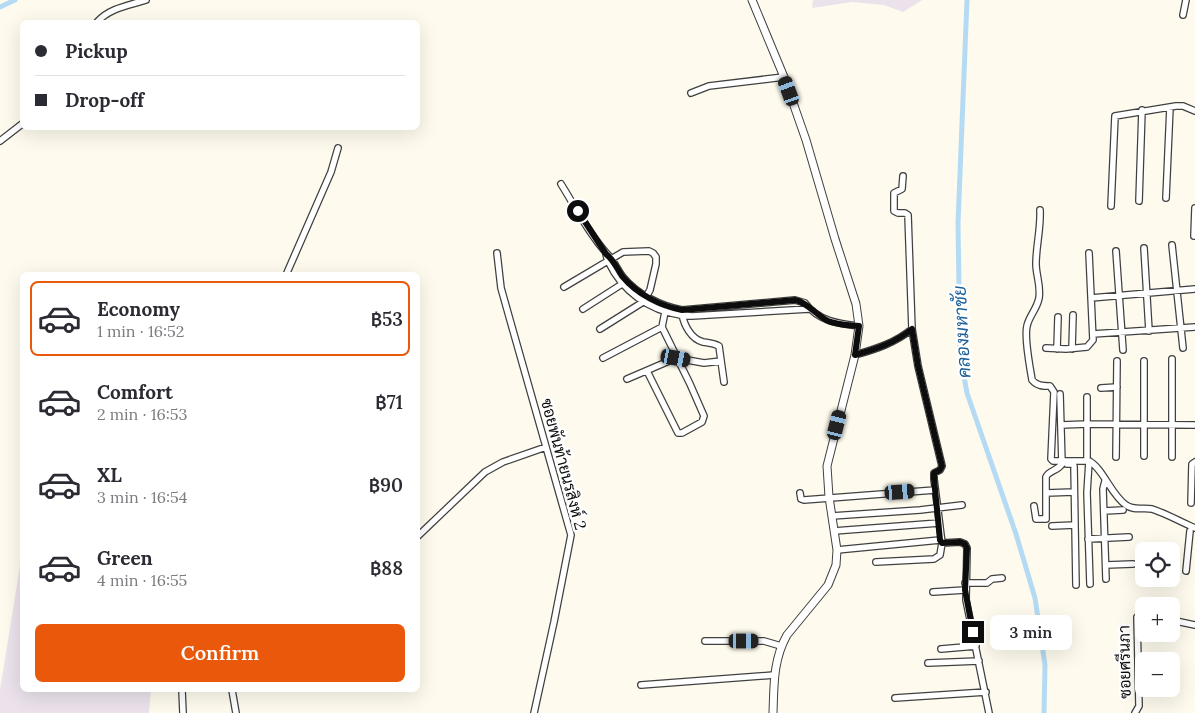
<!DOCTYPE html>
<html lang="en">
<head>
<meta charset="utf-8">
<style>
  :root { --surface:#fff; --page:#f2f2f3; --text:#2b2b33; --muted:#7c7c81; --line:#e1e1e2; --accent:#ea580c }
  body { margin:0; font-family:Lora,Sarabun,serif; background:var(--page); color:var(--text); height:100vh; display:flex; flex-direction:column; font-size:19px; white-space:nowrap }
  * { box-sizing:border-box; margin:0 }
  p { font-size:16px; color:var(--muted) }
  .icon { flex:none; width:28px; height:28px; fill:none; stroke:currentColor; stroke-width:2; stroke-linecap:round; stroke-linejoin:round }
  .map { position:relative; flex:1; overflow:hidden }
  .panel { position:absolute; left:20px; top:272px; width:400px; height:420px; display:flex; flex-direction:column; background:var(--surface); border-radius:8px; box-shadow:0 5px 20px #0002 }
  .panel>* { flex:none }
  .hud { position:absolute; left:20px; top:20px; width:400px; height:110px; border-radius:8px; box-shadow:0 5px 20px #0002; display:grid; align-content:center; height:110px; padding:0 15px; background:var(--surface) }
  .tools { position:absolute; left:1135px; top:542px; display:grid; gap:10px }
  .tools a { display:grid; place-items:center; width:45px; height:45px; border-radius:8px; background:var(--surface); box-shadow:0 5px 20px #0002; font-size:25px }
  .end { position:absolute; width:22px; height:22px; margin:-11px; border:6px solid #0d0d0d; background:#fff; box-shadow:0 0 0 2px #fff }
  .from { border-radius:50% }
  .bubble { position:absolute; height:35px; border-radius:8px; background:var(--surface); box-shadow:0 5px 20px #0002; font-size:16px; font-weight:600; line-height:35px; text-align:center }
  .car { position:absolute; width:15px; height:30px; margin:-15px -8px; border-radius:6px; box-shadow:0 0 4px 1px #0007; background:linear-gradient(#222 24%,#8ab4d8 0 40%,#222 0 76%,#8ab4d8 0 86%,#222 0) }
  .hud b { display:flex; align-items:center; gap:18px; height:48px; font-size:19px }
  .hud b+b { border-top:1px solid var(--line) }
  .hud i { width:12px; height:12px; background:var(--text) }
  ul { padding:9px 0 0; list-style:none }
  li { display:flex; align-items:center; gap:15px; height:75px; margin:0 10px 8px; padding:0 5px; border:2px solid transparent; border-radius:8px }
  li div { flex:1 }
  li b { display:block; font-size:19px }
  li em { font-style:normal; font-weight:600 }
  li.active { border-color:var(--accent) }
  li>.icon { width:45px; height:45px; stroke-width:1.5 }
  .button { display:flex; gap:10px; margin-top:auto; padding:10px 15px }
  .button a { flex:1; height:58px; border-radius:8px; background:var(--accent); color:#fff; font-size:20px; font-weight:600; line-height:58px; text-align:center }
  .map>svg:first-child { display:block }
</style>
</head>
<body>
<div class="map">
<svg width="1195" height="713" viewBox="0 0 1195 713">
  <rect width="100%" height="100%" fill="#fefbee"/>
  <!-- industrial -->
  <path fill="#ebe2ec" d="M813,0H922L903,12L884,5L852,2L812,8Z
    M22,553V690H151L149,713H0V690Z"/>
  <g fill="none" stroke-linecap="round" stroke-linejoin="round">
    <!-- canal -->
    <path stroke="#b5dbf4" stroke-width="5" d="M967,0L958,223L960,354L967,393L1016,534L1035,598L1045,665L1044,713
      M0,7L15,0"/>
    <defs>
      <path id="minor" d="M1183,15L1186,0
        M97,22C110,8 127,6 146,0
        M691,93L709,86L784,77
        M0,141L22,124
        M561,184C576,208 590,236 610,257C615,263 618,271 623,277C637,294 660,306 682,310L795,300L805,303C818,321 839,324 859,326
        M1166,198L1170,107
        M1139,201L1142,110
        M1111,206L1115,116L1176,106H1183L1195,111
        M1040,210C1041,228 1036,246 1036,264C1036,275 1041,286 1039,298C1037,309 1029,316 1027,326C1024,338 1030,367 1032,380C1037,386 1043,386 1050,386L1054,392L1051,459L1053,461H1089C1103,468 1111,495 1126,505C1134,511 1143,507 1152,509C1167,514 1181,522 1195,528
        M1194,236L1195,208
        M1172,245L1183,348
        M1144,248L1149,331
        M1116,251L1123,350
        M497,253L501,288L510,320L571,535L554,622L534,713
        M606,254C607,261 611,266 614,272C631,299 660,315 692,316L809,309
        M286,275L331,172L338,148
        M564,287L623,252L649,251L653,253L656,257V264L650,290L643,302L600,329
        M1091,298L1195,289
        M583,309L622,284
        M682,314C684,325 691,339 703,342C709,343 713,343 719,346L724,382
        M1093,334L1195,327
        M1046,348L1066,349L1087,347L1093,340L1089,253
        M1057,349L1058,317
        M1072,349L1073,315
        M855,355C876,349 895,343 912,329
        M603,358L662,327L665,312
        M1172,359V457
        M647,371L678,433H682L702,422L704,416L690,384L662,327
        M627,379L676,358L704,363L721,361
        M1101,388L1117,387
        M1061,425L1088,424L1195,425
        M1144,456V361
        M1087,457V397
        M1116,457L1117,361
        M1089,461L1087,493L1090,584
        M1067,464H1072L1074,466L1076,585
        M1105,481L1103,489L1106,579
        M800,493L801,499L804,500L935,490
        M1046,493L1074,492
        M1191,503L1192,464L1195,462
        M1034,506L1036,519H1046V477C1049,470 1056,472 1062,464L1060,394
        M1104,511L1123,510
        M832,516L920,510L962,505
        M1052,526L1075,525
        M834,531L939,523
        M418,536L485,472L503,462L546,447
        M1088,539L1129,537
        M942,543L960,542L965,544L967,548L966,600L989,713
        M837,550L940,540
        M876,562L934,559L940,555L942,543L934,479V473L940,470L942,466L918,366L912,329L908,215L905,213H898L894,211V193L902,189L903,176
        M1106,565L1133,564
        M1186,571L1190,531
        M965,583H987L992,579L1002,578
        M933,592L965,590
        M1171,620L1195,625
        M705,641H764L781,646
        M941,649L976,646
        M928,663L979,661
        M641,685L774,675
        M182,690L183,713
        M232,690L236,713
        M895,698L986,692
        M1135,713L1139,706L1137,617L1139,615L1144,614"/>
      <path id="tertiary" d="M752,0L784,77L806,140L835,239L856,304L859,326L855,355L827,466L829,497L837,550L836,565L828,585L787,635C773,660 774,685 773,713"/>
    </defs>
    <!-- minor casing -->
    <use href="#minor" stroke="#404040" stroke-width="8"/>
    <!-- tertiary casing -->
    <use href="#tertiary" stroke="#404040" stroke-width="9"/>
    <!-- minor -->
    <use href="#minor" stroke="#fff" stroke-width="5.5"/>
    <!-- tertiary -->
    <use href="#tertiary" stroke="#fff" stroke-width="7"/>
  </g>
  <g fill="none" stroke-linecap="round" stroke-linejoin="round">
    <!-- route -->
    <path stroke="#0d0d0d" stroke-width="6" d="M578,211L606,254C614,260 617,269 622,276C637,294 660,306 682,310L795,300C807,302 816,315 828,321C837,325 849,325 859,326L855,355C876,349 895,343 912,329L918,366L942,466L940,470L934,473V479L940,540L942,543L960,542L965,544L967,548L965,590L973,632"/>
  </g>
  <g text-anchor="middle" stroke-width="5" stroke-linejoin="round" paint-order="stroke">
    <!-- street labels -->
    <g font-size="16" fill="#0d0d0d" stroke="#fff">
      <text transform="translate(564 464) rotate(75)" y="6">ซอยพันท้ายนรสิงห์ 2</text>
      <text transform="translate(1124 662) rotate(-91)" y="6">ซอยศรีนภา</text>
    </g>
    <!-- water labels -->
    <g font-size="18" font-style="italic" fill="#1c619a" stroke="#fff">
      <text transform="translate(962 332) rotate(-93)" y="6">คลองมหาชัย</text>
    </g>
  </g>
</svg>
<div class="tools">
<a><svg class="icon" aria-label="locate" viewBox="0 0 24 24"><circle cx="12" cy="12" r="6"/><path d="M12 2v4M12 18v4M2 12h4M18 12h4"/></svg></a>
<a>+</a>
<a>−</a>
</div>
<i class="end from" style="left:578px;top:211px"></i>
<i class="end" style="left:973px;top:632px"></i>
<div class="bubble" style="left:990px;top:615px;width:82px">3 min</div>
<i class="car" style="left:789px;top:91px;rotate:340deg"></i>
<i class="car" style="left:676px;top:358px;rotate:101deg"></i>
<i class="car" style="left:837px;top:425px;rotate:14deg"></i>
<i class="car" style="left:900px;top:492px;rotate:86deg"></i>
<i class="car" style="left:744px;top:641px;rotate:90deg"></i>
<div class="hud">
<b><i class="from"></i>Pickup</b>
<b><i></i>Drop-off</b>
</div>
<section class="panel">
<ul>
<li class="active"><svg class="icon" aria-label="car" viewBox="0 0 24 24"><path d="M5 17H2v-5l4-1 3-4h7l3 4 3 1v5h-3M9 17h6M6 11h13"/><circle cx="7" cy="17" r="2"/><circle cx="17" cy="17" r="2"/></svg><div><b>Economy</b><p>1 min · 16:52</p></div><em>฿53</em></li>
<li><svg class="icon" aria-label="car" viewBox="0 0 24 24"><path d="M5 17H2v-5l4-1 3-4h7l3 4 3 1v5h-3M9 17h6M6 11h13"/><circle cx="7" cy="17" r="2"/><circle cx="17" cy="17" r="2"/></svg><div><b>Comfort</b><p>2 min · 16:53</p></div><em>฿71</em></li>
<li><svg class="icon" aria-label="car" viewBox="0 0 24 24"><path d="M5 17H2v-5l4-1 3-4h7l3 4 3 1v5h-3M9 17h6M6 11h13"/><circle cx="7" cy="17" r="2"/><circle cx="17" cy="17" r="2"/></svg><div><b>XL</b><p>3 min · 16:54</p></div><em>฿90</em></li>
<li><svg class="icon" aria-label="car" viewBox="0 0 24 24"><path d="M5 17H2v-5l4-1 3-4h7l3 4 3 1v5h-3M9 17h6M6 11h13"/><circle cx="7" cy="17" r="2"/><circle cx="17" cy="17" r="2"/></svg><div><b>Green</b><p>4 min · 16:55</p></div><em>฿88</em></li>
</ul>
<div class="button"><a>Confirm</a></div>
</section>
</div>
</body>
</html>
